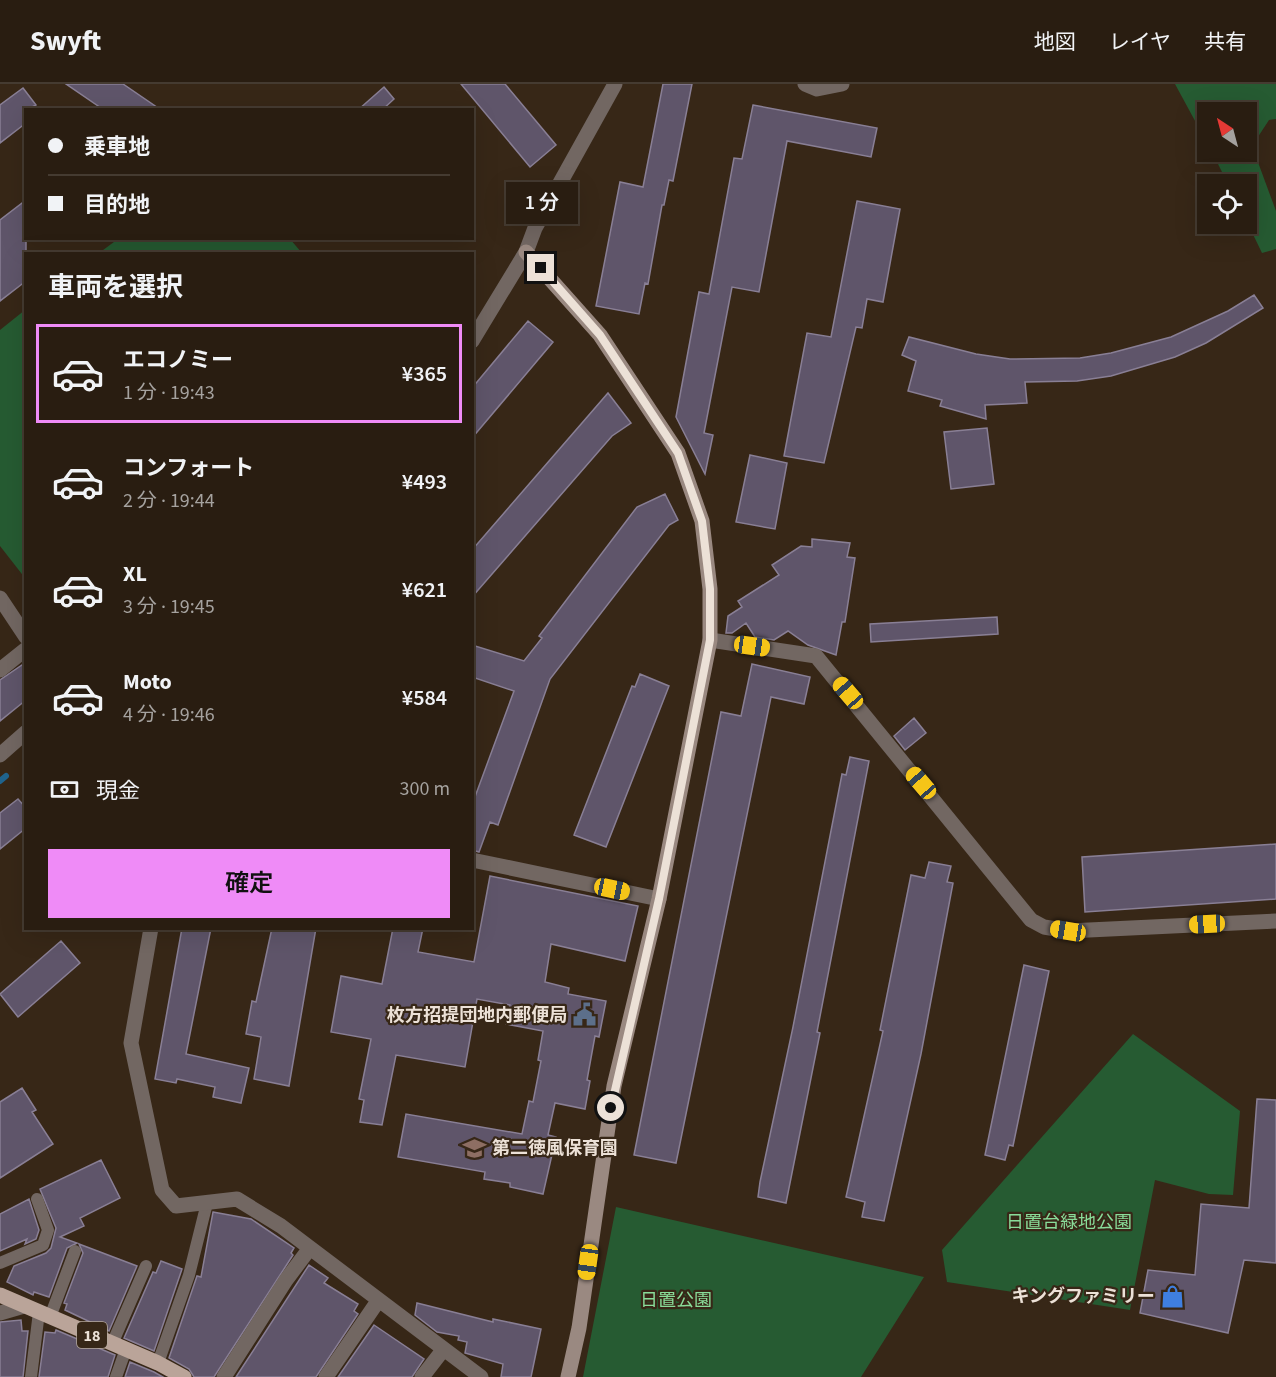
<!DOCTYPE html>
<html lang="ja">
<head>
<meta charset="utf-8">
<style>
  :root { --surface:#291d11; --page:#352a1f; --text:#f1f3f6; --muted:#a5a29f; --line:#453b31; --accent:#ef8bf7 }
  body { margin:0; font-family:"Source Sans 3","Noto Sans JP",sans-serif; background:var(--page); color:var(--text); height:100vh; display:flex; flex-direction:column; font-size:22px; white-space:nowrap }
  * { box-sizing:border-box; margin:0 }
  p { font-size:20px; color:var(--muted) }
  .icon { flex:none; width:33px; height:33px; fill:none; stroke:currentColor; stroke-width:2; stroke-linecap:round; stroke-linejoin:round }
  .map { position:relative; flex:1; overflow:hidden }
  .side { position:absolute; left:24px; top:168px; width:450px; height:678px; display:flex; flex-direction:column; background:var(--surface); border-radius:0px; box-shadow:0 6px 24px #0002,0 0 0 2px var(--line) }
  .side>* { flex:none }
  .hud { position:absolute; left:24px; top:24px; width:450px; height:132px; border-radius:0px; box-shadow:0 6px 24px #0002,0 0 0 2px var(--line); display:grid; align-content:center; height:132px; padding:0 24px; background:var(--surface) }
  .needle { width:39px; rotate:324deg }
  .fabs { position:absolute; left:1197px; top:18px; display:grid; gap:12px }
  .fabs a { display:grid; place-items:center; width:60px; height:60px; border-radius:0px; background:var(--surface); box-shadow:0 6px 24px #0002,0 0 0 2px var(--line); font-size:30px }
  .end { position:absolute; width:27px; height:27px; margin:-14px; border:8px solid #ece1d7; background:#111; box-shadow:0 0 0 3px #111 }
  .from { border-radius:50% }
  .bubble { position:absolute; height:42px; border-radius:0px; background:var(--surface); box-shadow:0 6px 24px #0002,0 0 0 2px var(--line); font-size:20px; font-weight:600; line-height:42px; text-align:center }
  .car { position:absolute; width:18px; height:36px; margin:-18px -9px; border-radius:8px; box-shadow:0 0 4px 2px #0007; background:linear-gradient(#f5c518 24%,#345 0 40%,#f5c518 0 76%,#345 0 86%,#f5c518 0) }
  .hud b { display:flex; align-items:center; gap:21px; height:57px; font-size:22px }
  .hud b+b { border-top:2px solid var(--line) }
  .hud i { width:15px; height:15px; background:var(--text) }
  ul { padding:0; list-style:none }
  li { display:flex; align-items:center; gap:18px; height:99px; margin:0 12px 9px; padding:0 12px; border:3px solid transparent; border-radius:0px }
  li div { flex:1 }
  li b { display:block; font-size:22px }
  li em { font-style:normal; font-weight:600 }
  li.current { border-color:var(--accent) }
  li>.icon { width:54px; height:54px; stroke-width:1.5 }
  h2 { padding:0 24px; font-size:27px; line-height:72px }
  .pay { display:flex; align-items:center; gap:15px; height:66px; padding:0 24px; font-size:22px }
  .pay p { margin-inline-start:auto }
  .button { display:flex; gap:12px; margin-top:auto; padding:12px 24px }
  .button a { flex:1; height:69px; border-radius:0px; background:var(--accent); color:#111; font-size:24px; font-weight:600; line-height:69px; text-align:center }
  header { display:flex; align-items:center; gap:36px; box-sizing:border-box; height:84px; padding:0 30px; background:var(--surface); border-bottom:2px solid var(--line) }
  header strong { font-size:28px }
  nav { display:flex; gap:33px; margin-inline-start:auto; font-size:21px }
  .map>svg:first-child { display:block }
</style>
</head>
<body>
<header>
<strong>Swyft</strong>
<nav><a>地図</a><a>レイヤ</a><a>共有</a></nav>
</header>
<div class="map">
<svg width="1276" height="1293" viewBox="0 0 1276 1293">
  <rect width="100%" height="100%" fill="#372717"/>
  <!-- green -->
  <path fill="#265b32" d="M1175,0H1276V35L1269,36L1252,62L1276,127V165L1262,169L1247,138L1246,100H1228L1212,68H1246V28H1208L1207,59Z
    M118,155H290L302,169H99Z
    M25,226V494L0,462V246Z
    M1133,950L1240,1027L1233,1111L1209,1110L1155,1096L1130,1226L947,1198L942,1166Z
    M616,1123L924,1193L861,1293H583Z"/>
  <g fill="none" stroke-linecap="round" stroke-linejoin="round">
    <!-- stream -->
    <path stroke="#20648e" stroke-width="6" d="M0,697L6,692"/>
  </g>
  <!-- building -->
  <path fill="#5f556a" stroke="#897f95" stroke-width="1.5" d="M66,0H123L161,26H104Z
    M461,0H505L556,61L530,83Z
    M663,0H692L673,97L669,96L664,121H662L648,200L645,199L639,230L596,222L620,98L643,103Z
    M384,3L394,15L382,26H358Z
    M23,4L36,21L26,26V39L0,59V21Z
    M753,21L877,44L871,73L787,57L759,208L732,203L704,349L713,351L705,390L676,333L699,208L709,210L734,74L742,75Z
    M26,116V197L0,217V136Z
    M857,117L900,125L883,218L867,215L862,244L856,243L824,379L784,372L807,249L831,253Z
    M1254,211L1263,224L1206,259L1175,273L1111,292L1077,297L1025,298L1027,319L985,321L986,335L940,322L942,316L908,307L916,277L902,271L909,253L976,270L1010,275L1080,274L1111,269L1171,253L1228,227Z
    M528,237L553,258L472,354V304Z
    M608,309L631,339L612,352L472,513V466Z
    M987,344L994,400L951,405L944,348Z
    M750,371L787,379L775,445L736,438Z
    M665,410L678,436L669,441L550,595L498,741L490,738L479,768L472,766V721L514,607L472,593V561L524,577L542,554L539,552L637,423Z
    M812,455L850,459L847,473L855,474L845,538H842L836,571L808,561L788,547L774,556L755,553L746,539L732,549H726L728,532L742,523L738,517L779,491L772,481L801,462L812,463Z
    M997,533L998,550L871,558L870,540Z
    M752,580L810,593L804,620L771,613L676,1079L634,1071L721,628L741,632Z
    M22,581L26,585V616L0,637V596Z
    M640,590L669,602L606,763L574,751L632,602L635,603Z
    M914,634L926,649L905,666L894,652Z
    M850,673L869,677L817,948L820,949L786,1119L758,1113L760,1098L793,943L842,690L846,691Z
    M18,715L26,724V744L0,765V729Z
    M1276,760V815L1085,828L1082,773Z
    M929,778L951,782L947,798L953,799L921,970L884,1137L862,1133L865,1118L846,1113L883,947L880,946L911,791L925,794Z
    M490,792L638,822L625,877L551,860L545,898L569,904L568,910L606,917L599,953L595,952L587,996L590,997L585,1025L555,1019L548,1051L556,1053L543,1110L510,1103V1099L484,1095L485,1088L398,1073L406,1030L522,1050L529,1017L533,1018L541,977L538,976L543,947L506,940L510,921L477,915L465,983L396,971L382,1041L360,1038L364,1016L359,1015L371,955L331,948L341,892L382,900L393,844H423L418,868L474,878Z
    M182,844H211L186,970L249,984L241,1019L213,1013L215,1003L177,995L176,999L155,995Z
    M272,844H316L289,1002L254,995L261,953L246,950L252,917L256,918Z
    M61,857L80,879L18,933L0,910Z
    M1024,881L1049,887L1013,1062L1009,1061L1005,1076L985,1071Z
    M22,1004L36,1026L32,1028L53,1060L0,1094V1018Z
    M1257,1015L1276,1016V1179L1244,1176L1228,1249L1140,1229L1148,1186L1195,1191L1201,1120L1249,1124Z
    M101,1076L120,1114L80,1134L84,1142L60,1153L77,1159L67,1164L49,1213L34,1208L33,1211L7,1198L14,1182L46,1169L51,1164L56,1144L40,1105Z
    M29,1115L39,1146L36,1155L25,1160L27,1155L0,1167V1130Z
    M213,1128L251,1135L294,1164L291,1169L293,1171L214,1293H194L189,1285L169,1274L197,1192L201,1193Z
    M79,1160L137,1182L109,1247L65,1226L67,1220L64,1219L83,1169Z
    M161,1177L182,1185L154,1267L124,1254L153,1188L156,1189Z
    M309,1181L328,1194L324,1199L358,1220L354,1227L358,1230L316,1293H236Z
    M417,1219L493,1238V1235L541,1245L531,1293H501L503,1280L465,1269L467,1258L458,1256L459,1252L437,1248L415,1231Z
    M21,1236L22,1247H28L23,1293H0V1238Z
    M374,1241L424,1275L412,1293H338Z
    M56,1246L115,1271L108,1293H39L45,1248L55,1249Z
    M130,1278L154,1288L163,1293H125Z"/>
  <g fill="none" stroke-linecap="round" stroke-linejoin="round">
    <!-- lane -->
    <path stroke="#726762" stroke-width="12" d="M0,1179L43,1161L48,1146L37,1115
      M50,1233L75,1167
      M112,1260L146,1182
      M158,1279L189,1191L207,1119
      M31,1293L39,1228
      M116,1293L126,1265"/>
    <!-- street -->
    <path stroke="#726762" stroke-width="15" d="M805,0L817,5L842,0
      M472,257L526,168L535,144L615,0
      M0,514L26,553
      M710,556L816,572L1031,836L1044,843L1068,847L1276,837
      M0,586L26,565
      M0,671L26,648
      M472,776L659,815
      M151,844L131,959L162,1106L176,1122L237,1115L281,1142L481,1293
      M0,1229L24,1222
      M224,1293L286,1196L310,1164
      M326,1293L378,1217
      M422,1293L443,1266"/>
    <!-- secondary -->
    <path stroke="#9a8981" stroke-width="15" d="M526,168L600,251L678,369L702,437L710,505V556L659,815L614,1002L579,1244L568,1293"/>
    <!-- primary -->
    <path stroke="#baa499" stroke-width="15" d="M0,1211L158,1279L184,1293"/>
  </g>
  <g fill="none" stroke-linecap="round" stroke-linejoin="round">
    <!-- route -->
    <path stroke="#ece1d7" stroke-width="8" d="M541,184L600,251L678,369L702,437L710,505V556L659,815L611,1024"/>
  </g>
  <!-- icons -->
  <defs>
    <symbol id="civic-bare" viewBox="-9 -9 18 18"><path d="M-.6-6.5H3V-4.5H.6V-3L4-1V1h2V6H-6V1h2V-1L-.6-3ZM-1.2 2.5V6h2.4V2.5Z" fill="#5c6f8a" stroke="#372717" stroke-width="2.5" paint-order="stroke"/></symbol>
    <symbol id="school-bare" viewBox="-9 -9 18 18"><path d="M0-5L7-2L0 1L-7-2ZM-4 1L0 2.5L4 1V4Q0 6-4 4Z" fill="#8d6e63" stroke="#372717" stroke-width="2.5" paint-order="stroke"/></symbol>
    <symbol id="shop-bare" viewBox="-9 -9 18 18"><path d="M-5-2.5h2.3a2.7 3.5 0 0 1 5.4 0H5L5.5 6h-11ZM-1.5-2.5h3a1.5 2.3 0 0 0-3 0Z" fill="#3f7fe0" stroke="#372717" stroke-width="2.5" paint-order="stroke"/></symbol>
  </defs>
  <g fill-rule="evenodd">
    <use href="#civic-bare" x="568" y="914" width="33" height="33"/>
    <use href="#school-bare" x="458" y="1048" width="33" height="33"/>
    <use href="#shop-bare" x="1156" y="1196" width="33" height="33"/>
  </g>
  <g text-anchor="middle" stroke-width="4.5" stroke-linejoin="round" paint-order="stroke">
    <!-- shield labels -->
    <rect fill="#372717" stroke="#b6a99d" stroke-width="1.5" x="77" y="1238" width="30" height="26" rx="4.5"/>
    <g font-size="16" font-weight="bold" fill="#ece1d7">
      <text x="92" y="1257">18</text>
    </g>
    <!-- poi labels -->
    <g font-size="18" font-weight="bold" fill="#ece1d7" stroke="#372717" text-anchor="end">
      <text x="567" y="937">枚方招提団地内郵便局</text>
      <text x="492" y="1070" text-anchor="start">第二徳風保育園</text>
      <text x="1155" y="1218">キングファミリー</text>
    </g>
    <!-- park labels -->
    <g font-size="18" fill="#89dc99" stroke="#372717">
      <text x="1069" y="1144">日置台緑地公園</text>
      <text x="676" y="1222">日置公園</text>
    </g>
  </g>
</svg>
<div class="fabs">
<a><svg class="needle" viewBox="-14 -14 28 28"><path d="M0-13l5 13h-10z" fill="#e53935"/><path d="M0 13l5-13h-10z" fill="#a5a29f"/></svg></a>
<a><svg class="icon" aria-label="locate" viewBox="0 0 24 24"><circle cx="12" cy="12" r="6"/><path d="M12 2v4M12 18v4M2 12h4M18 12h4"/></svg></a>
</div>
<i class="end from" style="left:611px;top:1024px"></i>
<i class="end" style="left:541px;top:184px"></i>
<div class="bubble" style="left:506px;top:98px;width:72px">1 分</div>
<i class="car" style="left:752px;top:562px;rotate:98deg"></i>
<i class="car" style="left:848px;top:609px;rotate:319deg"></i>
<i class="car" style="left:921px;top:699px;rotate:319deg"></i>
<i class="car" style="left:612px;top:805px;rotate:102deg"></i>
<i class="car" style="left:1207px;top:840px;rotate:267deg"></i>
<i class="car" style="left:1068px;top:847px;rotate:280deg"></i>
<i class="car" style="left:588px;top:1178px;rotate:188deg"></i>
<div class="hud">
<b><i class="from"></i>乗車地</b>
<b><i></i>目的地</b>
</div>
<section class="side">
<h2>車両を選択</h2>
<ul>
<li class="current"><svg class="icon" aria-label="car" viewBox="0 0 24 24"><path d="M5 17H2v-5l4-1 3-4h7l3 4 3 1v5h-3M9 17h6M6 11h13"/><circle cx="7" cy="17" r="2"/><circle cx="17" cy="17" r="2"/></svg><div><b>エコノミー</b><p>1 分 · 19:43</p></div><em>¥365</em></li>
<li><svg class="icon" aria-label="car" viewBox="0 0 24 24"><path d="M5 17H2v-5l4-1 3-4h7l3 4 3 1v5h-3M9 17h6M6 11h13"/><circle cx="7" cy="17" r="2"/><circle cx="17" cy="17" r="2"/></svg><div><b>コンフォート</b><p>2 分 · 19:44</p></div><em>¥493</em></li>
<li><svg class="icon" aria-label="car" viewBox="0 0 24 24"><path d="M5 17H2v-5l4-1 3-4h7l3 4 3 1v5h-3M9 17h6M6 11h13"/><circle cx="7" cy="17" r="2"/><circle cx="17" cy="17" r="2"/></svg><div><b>XL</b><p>3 分 · 19:45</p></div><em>¥621</em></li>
<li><svg class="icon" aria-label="car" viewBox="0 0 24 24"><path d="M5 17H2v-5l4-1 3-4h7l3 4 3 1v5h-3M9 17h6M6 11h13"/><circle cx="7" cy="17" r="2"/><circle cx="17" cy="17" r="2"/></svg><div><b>Moto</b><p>4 分 · 19:46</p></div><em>¥584</em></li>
</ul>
<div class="pay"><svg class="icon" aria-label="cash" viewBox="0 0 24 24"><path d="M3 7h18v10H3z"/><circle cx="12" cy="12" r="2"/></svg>現金<p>300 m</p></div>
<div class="button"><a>確定</a></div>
</section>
</div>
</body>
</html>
